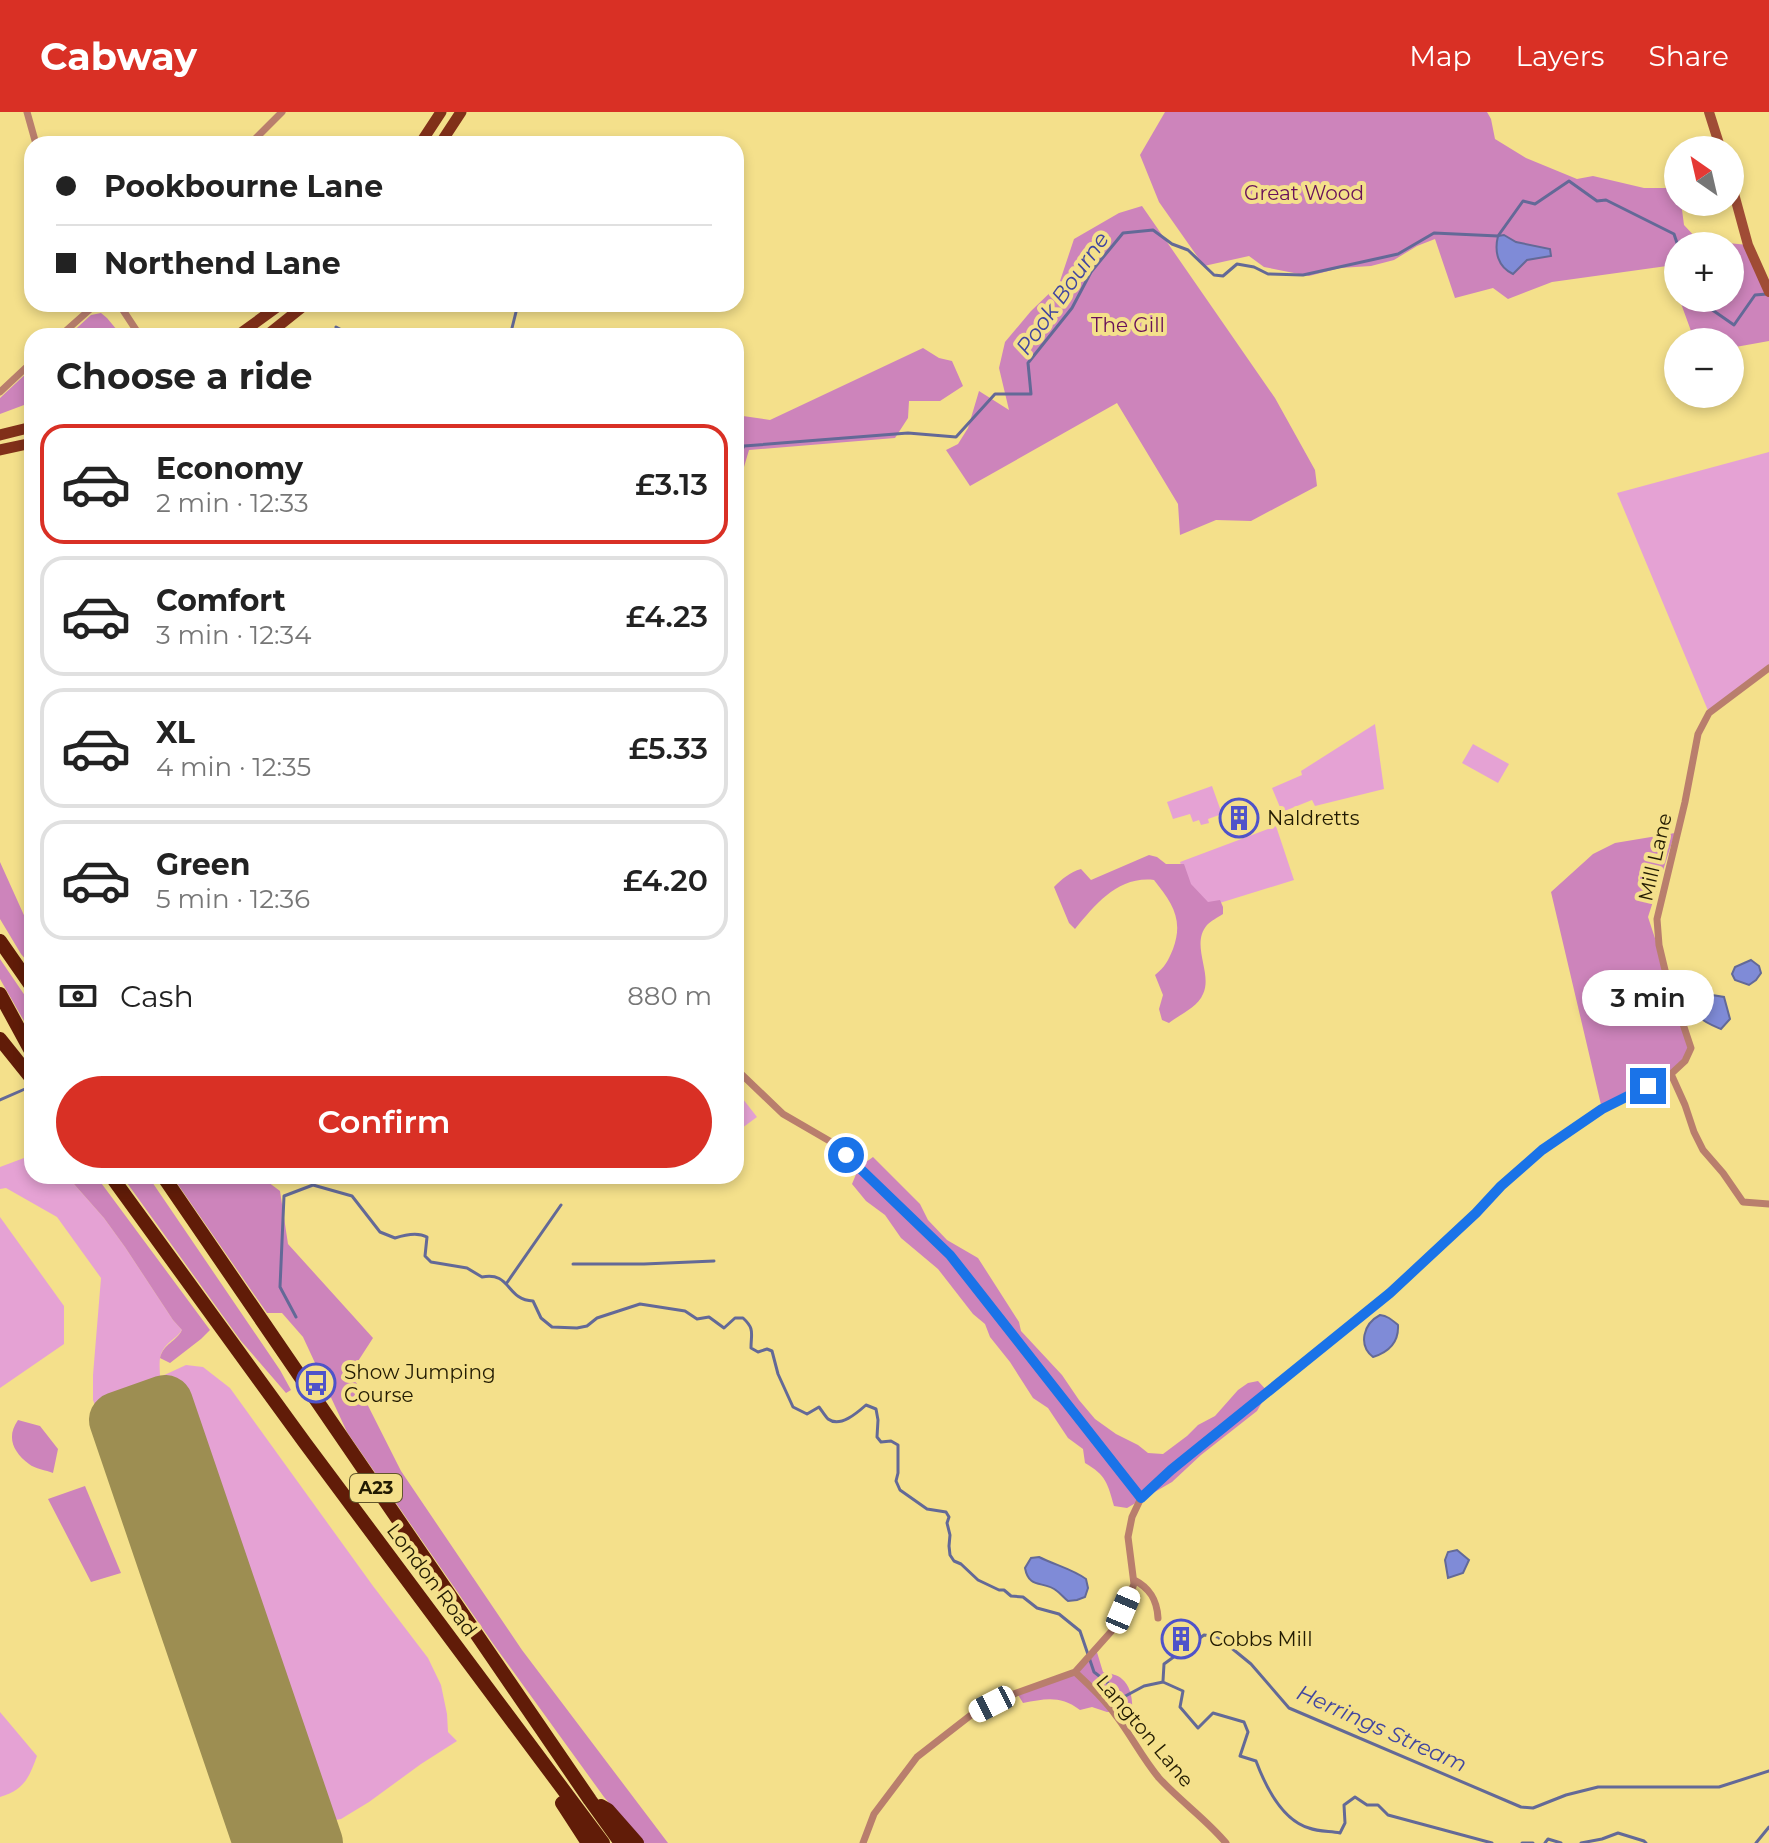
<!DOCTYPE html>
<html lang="en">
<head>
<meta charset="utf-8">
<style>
  :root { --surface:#fff; --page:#f2f2f2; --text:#222; --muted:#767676; --line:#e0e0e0; --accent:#d93025 }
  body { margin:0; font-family:Montserrat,sans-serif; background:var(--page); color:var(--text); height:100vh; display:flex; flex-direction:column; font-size:30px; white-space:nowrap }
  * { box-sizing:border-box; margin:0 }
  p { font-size:26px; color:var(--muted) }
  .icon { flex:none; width:44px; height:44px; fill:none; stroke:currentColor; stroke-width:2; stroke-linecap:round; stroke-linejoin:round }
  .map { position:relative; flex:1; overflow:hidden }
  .panel { position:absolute; left:24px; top:216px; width:720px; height:856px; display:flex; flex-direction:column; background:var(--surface); border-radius:24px; box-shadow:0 4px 12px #0003 }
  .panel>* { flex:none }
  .hud { position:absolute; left:24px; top:24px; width:720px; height:176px; border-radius:24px; box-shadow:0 4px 12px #0003; display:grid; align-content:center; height:176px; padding:0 32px; background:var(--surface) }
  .needle { width:52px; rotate:326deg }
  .buttons { position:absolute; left:1664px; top:24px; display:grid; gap:16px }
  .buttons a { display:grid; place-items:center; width:80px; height:80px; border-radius:50%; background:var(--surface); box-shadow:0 4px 12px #0003; font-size:40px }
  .end { position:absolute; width:36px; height:36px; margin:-18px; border:10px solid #1a73e8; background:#fff; box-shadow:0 0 0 4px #fff }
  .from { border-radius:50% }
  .bubble { position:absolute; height:56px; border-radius:28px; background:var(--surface); box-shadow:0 4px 12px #0003; font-size:26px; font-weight:600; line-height:56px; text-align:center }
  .car { position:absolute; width:24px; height:48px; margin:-24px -12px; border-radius:10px; box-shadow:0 0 6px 2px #0007; background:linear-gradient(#fff 24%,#345 0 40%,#fff 0 76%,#345 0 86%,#fff 0) }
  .hud b { display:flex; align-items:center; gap:28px; height:76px; font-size:30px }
  .hud b+b { border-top:2px solid var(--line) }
  .hud i { width:20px; height:20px; background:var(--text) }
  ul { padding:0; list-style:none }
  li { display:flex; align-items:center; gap:24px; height:120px; margin:0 16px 12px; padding:0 16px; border:4px solid var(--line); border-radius:24px }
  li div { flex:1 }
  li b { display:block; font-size:30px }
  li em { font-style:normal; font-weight:600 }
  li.on { border-color:var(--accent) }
  li>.icon { width:72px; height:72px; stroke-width:1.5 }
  h2 { padding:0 32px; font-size:36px; line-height:96px }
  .pay { display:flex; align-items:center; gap:20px; height:88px; padding:0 32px; font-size:30px }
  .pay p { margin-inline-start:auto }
  .button { display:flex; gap:16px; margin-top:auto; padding:16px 32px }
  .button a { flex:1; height:92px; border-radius:48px; background:var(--accent); color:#fff; font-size:32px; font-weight:600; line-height:92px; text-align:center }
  header { display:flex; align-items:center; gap:48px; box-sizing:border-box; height:112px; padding:0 40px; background:var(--accent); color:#fff }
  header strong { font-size:38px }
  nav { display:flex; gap:44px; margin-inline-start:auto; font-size:28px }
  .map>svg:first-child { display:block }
</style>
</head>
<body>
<header>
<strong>Cabway</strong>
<nav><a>Map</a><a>Layers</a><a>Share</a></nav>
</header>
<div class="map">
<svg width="1769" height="1731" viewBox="0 0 1769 1731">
  <rect width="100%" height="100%" fill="#f4e08b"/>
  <!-- green -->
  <path fill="#e5a2d4" d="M1769,340V556L1709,601L1617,381Z
    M1375,612L1384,677L1315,694L1312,688L1282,700L1272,676L1302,663L1301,659Z
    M1473,632L1509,652L1498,671L1462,651Z
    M1212,674L1222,702L1208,707L1209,711L1201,713L1199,708L1193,710L1190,702L1173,707L1167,690Z
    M1276,714L1294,768L1197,798L1180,750Z
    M736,978L757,1005L738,1019L736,1016Z
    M32,1043V1064H67L104,1106L125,1135L173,1208L182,1218C177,1226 167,1230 163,1238C158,1245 160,1257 160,1265L186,1253L203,1255L230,1276L373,1474L428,1546L441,1573L447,1602L448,1620L457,1629L421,1652L369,1690L341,1707L309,1713L165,1291L160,1267L101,1310L93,1288V1263L101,1166L57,1105L6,1076L0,1077V1055Z
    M0,1105L64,1194V1232L0,1276Z
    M0,1600L37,1644C29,1666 24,1678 0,1685Z"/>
  <!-- forest -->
  <path fill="#cd84bb" d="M1165,0H1487L1491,7L1495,27L1526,46L1577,67L1593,64L1644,76H1677L1678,90H1681L1684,113L1698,128L1748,133L1769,180V229L1730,236V230H1695L1679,186H1730V134H1678V183L1667,154L1552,170L1508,187L1493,176L1455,186L1435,127L1417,134L1394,148L1371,154L1340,156L1309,164L1264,155L1249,144L1204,154L1159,90L1140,43Z
    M1142,94L1275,286L1315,358L1317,374L1251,409L1216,408L1180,423L1178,392L1117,291L970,374L946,338L958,332L968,316L979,279L1009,298L999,256L1005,230L1031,199L1059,172L1074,127L1119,101Z
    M101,201L107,206L122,224H68L91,203Z
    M923,236L939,246L952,249L963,274L940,289H909L908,306L895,326L749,338L744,355L736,356V303L770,308Z
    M32,256V290L0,302V286Z
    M1675,721L1648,805L1691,936L1671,962L1602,997L1551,780L1593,742L1615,731Z
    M1149,743L1157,745L1166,752H1184L1191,772L1208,790L1220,788L1223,795V802C1218,805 1211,809 1207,813C1190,833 1213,861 1203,882C1198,895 1179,903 1169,911L1162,908L1159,897L1163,883L1155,863C1165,855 1168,849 1173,837C1184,807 1172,791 1154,768C1118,764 1096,792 1075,817L1069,811L1054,775C1062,767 1070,760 1081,757L1091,768Z
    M0,750L32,821V855L21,842L0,807Z
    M0,847L32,894V923L0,867Z
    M873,1045L920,1092L928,1108L947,1128L978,1146L1019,1210L1021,1219L1062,1263L1079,1288L1095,1307L1116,1322L1138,1333L1148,1341L1163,1342L1187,1324L1198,1313L1215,1304L1238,1278L1248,1271L1258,1269L1268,1280L1257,1299L1201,1343L1172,1370L1127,1396L1114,1394C1108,1372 1106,1363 1085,1351L1083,1337L1068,1326L1048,1296L1033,1286L1010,1250L990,1225L985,1212L973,1202L938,1157L901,1126L885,1103L866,1089L852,1072L859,1055Z
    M67,1064H96L210,1218L201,1227L170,1251L160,1246C164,1231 176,1230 182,1218L173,1208L125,1135L104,1106Z
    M122,1064H148L280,1258L291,1278L286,1281L241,1229Z
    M172,1064H260L280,1079L288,1132L373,1226L351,1260L401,1359L522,1538L668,1731H643L604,1685L494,1533L347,1320L303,1225L282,1201H267Z
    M18,1308L40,1314L58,1337L53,1361C46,1358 35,1357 29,1352C13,1340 6,1325 18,1308Z
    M85,1374L121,1461L91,1470L48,1387Z
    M1096,1537L1103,1560C1109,1561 1118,1563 1122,1567C1131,1574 1133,1589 1132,1599L1107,1600L1092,1595L1080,1598C1060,1583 1045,1587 1023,1591L1017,1581L1072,1561Z"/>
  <!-- water -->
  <path fill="#7f8bd7" stroke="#636997" stroke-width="2" d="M1504,123L1516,130L1550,137L1551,144L1527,148L1513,162C1498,155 1494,140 1498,124Z
    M1751,848L1759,854L1761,861L1756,868L1749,873L1735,868L1732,862L1735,855Z
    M1706,882L1724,885L1730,907L1721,917C1704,910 1694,907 1698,886Z
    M1380,1203C1388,1204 1392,1208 1398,1213C1399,1231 1389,1240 1373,1245C1358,1233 1363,1212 1380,1203Z
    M1457,1438L1469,1448L1463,1461L1448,1466L1445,1448L1448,1440Z
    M1039,1445C1055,1453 1072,1457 1086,1467L1088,1476L1085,1485L1077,1488L1068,1489C1064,1486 1061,1482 1057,1479C1044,1468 1029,1478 1025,1456L1031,1446Z"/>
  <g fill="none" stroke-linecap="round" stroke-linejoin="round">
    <!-- stream -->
    <path stroke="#636997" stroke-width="3" d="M1712,186L1711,197L1734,213L1755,183L1767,182
      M336,215L353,224
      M510,224L518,192
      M736,348L744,334L908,321L956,325L995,282H1031L1028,251L1072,196L1091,160L1123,121L1153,118L1172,132L1188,138L1214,163L1223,164L1237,152L1254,155L1268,162L1303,163L1398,142L1434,121L1498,124L1523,89L1535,92L1569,69L1597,89L1606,88L1674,122L1678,134
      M0,988L25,977
      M313,1073L352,1084L380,1120L395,1126C404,1123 418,1120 427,1125L425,1144L431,1150L467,1156L482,1165C511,1159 506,1188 533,1189L541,1206L552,1215L577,1216L587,1214L597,1206L640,1192L685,1199L697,1207L709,1205L724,1216L735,1206H743C755,1217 751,1221 751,1236L758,1240L767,1237L772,1239L778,1262L793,1295L807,1302L819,1295C822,1299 825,1304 828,1307C840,1316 857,1301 866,1293L876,1297L878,1308L877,1325L881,1330L891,1329L898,1333V1361L896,1369L900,1378L927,1397L946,1400L949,1405L947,1411L950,1423L949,1434L950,1443L954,1449L961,1452L978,1468L999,1478H1004L1011,1484L1023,1485L1037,1496L1059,1502L1080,1519L1094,1560L1107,1570L1118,1588L1144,1574L1163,1570
      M313,1073L314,1064
      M573,1152H644L714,1149
      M506,1172L561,1093
      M296,1205L280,1175L284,1084L313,1073
      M1163,1569L1164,1552L1204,1523L1218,1525L1251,1552L1289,1596L1521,1695L1533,1696L1566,1683L1598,1675H1719L1769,1659
      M1163,1570L1183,1579L1180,1595L1198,1616L1213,1601L1244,1610L1248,1620L1240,1644L1256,1649C1265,1673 1282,1708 1309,1716C1319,1720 1330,1719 1340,1721L1345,1711L1344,1693L1355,1685L1367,1693H1378L1388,1703L1492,1731
      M1522,1731H1533
      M1545,1731L1548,1727L1561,1731
      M1581,1731L1602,1727L1618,1721L1644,1729L1646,1731
      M1756,1731L1769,1715"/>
    <!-- runway -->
    <path stroke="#9d8e52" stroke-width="56" d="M261,1731L117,1308L165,1291L315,1731"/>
    <!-- street -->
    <path stroke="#b97e6d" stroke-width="7" d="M27,0L36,32
      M250,32L282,0
      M119,192L140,224
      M60,224L96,192
      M0,280L32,250
      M736,957L783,1002L833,1031L950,1143L1141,1386
      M1671,962L1685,993L1694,1020L1703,1038L1723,1061L1743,1090L1769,1092
      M1134,1468C1150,1476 1157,1488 1158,1506
      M1075,1560C1090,1574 1105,1588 1117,1605C1132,1625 1143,1647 1159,1666C1180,1689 1206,1707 1226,1731
      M863,1731L874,1702L917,1645L971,1603L1008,1584L1075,1560L1117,1513L1134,1472L1128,1425L1132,1405L1141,1386L1171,1358L1393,1178L1476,1101L1501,1074L1542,1038L1602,997L1671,962L1685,949L1691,936L1665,858L1659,833L1657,807L1685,690L1698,622L1709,601L1769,556"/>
    <!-- secondary -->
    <path stroke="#a04c35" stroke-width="10" d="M1709,0L1721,38
      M1730,67L1748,133L1769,180"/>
    <!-- primary -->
    <path stroke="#813019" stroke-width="11" d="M420,32L441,0
      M440,32L461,0
      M237,224L281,192
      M266,224L306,192
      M0,323L32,315
      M0,338L32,331"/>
    <!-- highway -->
    <path stroke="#611c08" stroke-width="14" d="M0,829L32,875
      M0,882L32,941
      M0,927L32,967
      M111,1064L305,1331L603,1731
      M163,1064L590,1688L621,1731
      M562,1691L588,1731
      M601,1694L608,1698L637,1731"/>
  </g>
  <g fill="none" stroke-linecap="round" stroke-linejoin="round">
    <!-- route -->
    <path stroke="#1a73e8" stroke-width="10" d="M846,1043L950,1143L1141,1386L1171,1358L1390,1181L1476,1101L1501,1074L1542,1038L1602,997L1648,974"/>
  </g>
  <!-- icons -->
  <defs>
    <symbol id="building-ring" viewBox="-11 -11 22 22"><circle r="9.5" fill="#f4e08b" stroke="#4f53c9" stroke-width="1.5"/><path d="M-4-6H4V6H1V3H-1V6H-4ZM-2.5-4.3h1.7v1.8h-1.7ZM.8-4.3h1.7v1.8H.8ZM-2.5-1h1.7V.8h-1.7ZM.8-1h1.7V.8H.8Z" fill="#4f53c9"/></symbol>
    <symbol id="bus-ring" viewBox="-11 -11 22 22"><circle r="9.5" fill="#f4e08b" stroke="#4f53c9" stroke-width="1.5"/><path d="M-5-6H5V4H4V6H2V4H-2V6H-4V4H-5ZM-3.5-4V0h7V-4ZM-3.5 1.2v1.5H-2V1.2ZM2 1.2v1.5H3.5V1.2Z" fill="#4f53c9"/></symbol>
  </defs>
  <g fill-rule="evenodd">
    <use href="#building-ring" x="1217" y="684" width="44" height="44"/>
    <use href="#bus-ring" x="294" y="1249" width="44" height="44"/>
    <use href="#building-ring" x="1159" y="1505" width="44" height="44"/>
  </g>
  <g text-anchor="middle" stroke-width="8" stroke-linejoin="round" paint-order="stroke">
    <!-- shield labels -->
    <rect fill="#f4e08b" stroke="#61562b" stroke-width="2" x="350" y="1362" width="52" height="28" rx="6"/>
    <g font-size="18" font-weight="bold" fill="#221b02">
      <text x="376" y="1382">A23</text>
    </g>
    <!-- park labels -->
    <g font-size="20" fill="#68115a" stroke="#f4e08b">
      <text x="1304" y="88">Great Wood</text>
      <text x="1128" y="220">The Gill</text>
    </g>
    <!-- poi labels -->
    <g font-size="20" fill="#221b02" stroke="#f4e08b" text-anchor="start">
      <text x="1267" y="713">Naldretts</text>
      <text x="344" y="1267">Show Jumping<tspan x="344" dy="23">Course</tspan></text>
      <text x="1209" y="1534">Cobbs Mill</text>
    </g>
    <!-- street labels -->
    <g font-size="20" fill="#221b02" stroke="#f4e08b">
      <text transform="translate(1655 745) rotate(-77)" y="7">Mill Lane</text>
      <text transform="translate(432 1468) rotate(53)" y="7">London Road</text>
      <text transform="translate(1145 1619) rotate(50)" y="7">Langton Lane</text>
    </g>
    <!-- water labels -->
    <g font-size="22" font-style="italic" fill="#4146a0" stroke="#f4e08b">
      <text transform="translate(1062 181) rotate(-55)" y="8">Pook Bourne</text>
      <text transform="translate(1382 1616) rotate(24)" y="8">Herrings Stream</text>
    </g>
  </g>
</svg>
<div class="buttons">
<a><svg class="needle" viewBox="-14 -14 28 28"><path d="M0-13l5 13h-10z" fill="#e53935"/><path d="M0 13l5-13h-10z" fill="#767676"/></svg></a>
<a>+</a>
<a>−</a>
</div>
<i class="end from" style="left:846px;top:1043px"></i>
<i class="end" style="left:1648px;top:974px"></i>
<div class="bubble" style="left:1582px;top:858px;width:132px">3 min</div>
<i class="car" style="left:1123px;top:1498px;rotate:23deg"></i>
<i class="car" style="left:992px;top:1592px;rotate:243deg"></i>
<div class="hud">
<b><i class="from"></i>Pookbourne Lane</b>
<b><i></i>Northend Lane</b>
</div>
<section class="panel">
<h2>Choose a ride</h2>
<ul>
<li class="on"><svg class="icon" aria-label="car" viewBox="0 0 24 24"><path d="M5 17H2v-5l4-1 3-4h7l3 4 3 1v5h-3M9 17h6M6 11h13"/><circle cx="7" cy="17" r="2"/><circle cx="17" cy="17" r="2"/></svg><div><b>Economy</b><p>2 min · 12:33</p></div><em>£3.13</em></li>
<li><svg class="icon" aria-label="car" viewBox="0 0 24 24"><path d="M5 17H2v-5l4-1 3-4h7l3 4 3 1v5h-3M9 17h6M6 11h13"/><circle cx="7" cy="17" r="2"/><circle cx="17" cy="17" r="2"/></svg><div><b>Comfort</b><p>3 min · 12:34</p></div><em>£4.23</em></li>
<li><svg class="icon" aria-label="car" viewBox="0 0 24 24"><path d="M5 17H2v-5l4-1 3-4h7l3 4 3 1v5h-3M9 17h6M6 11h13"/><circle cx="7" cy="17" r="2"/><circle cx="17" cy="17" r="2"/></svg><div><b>XL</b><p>4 min · 12:35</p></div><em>£5.33</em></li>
<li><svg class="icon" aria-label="car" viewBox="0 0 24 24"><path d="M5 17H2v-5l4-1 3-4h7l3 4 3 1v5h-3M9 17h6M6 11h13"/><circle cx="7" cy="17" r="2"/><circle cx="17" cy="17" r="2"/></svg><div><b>Green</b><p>5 min · 12:36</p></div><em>£4.20</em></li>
</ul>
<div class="pay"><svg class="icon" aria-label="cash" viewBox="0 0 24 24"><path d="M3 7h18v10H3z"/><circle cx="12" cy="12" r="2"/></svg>Cash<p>880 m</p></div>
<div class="button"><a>Confirm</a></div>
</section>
</div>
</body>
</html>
